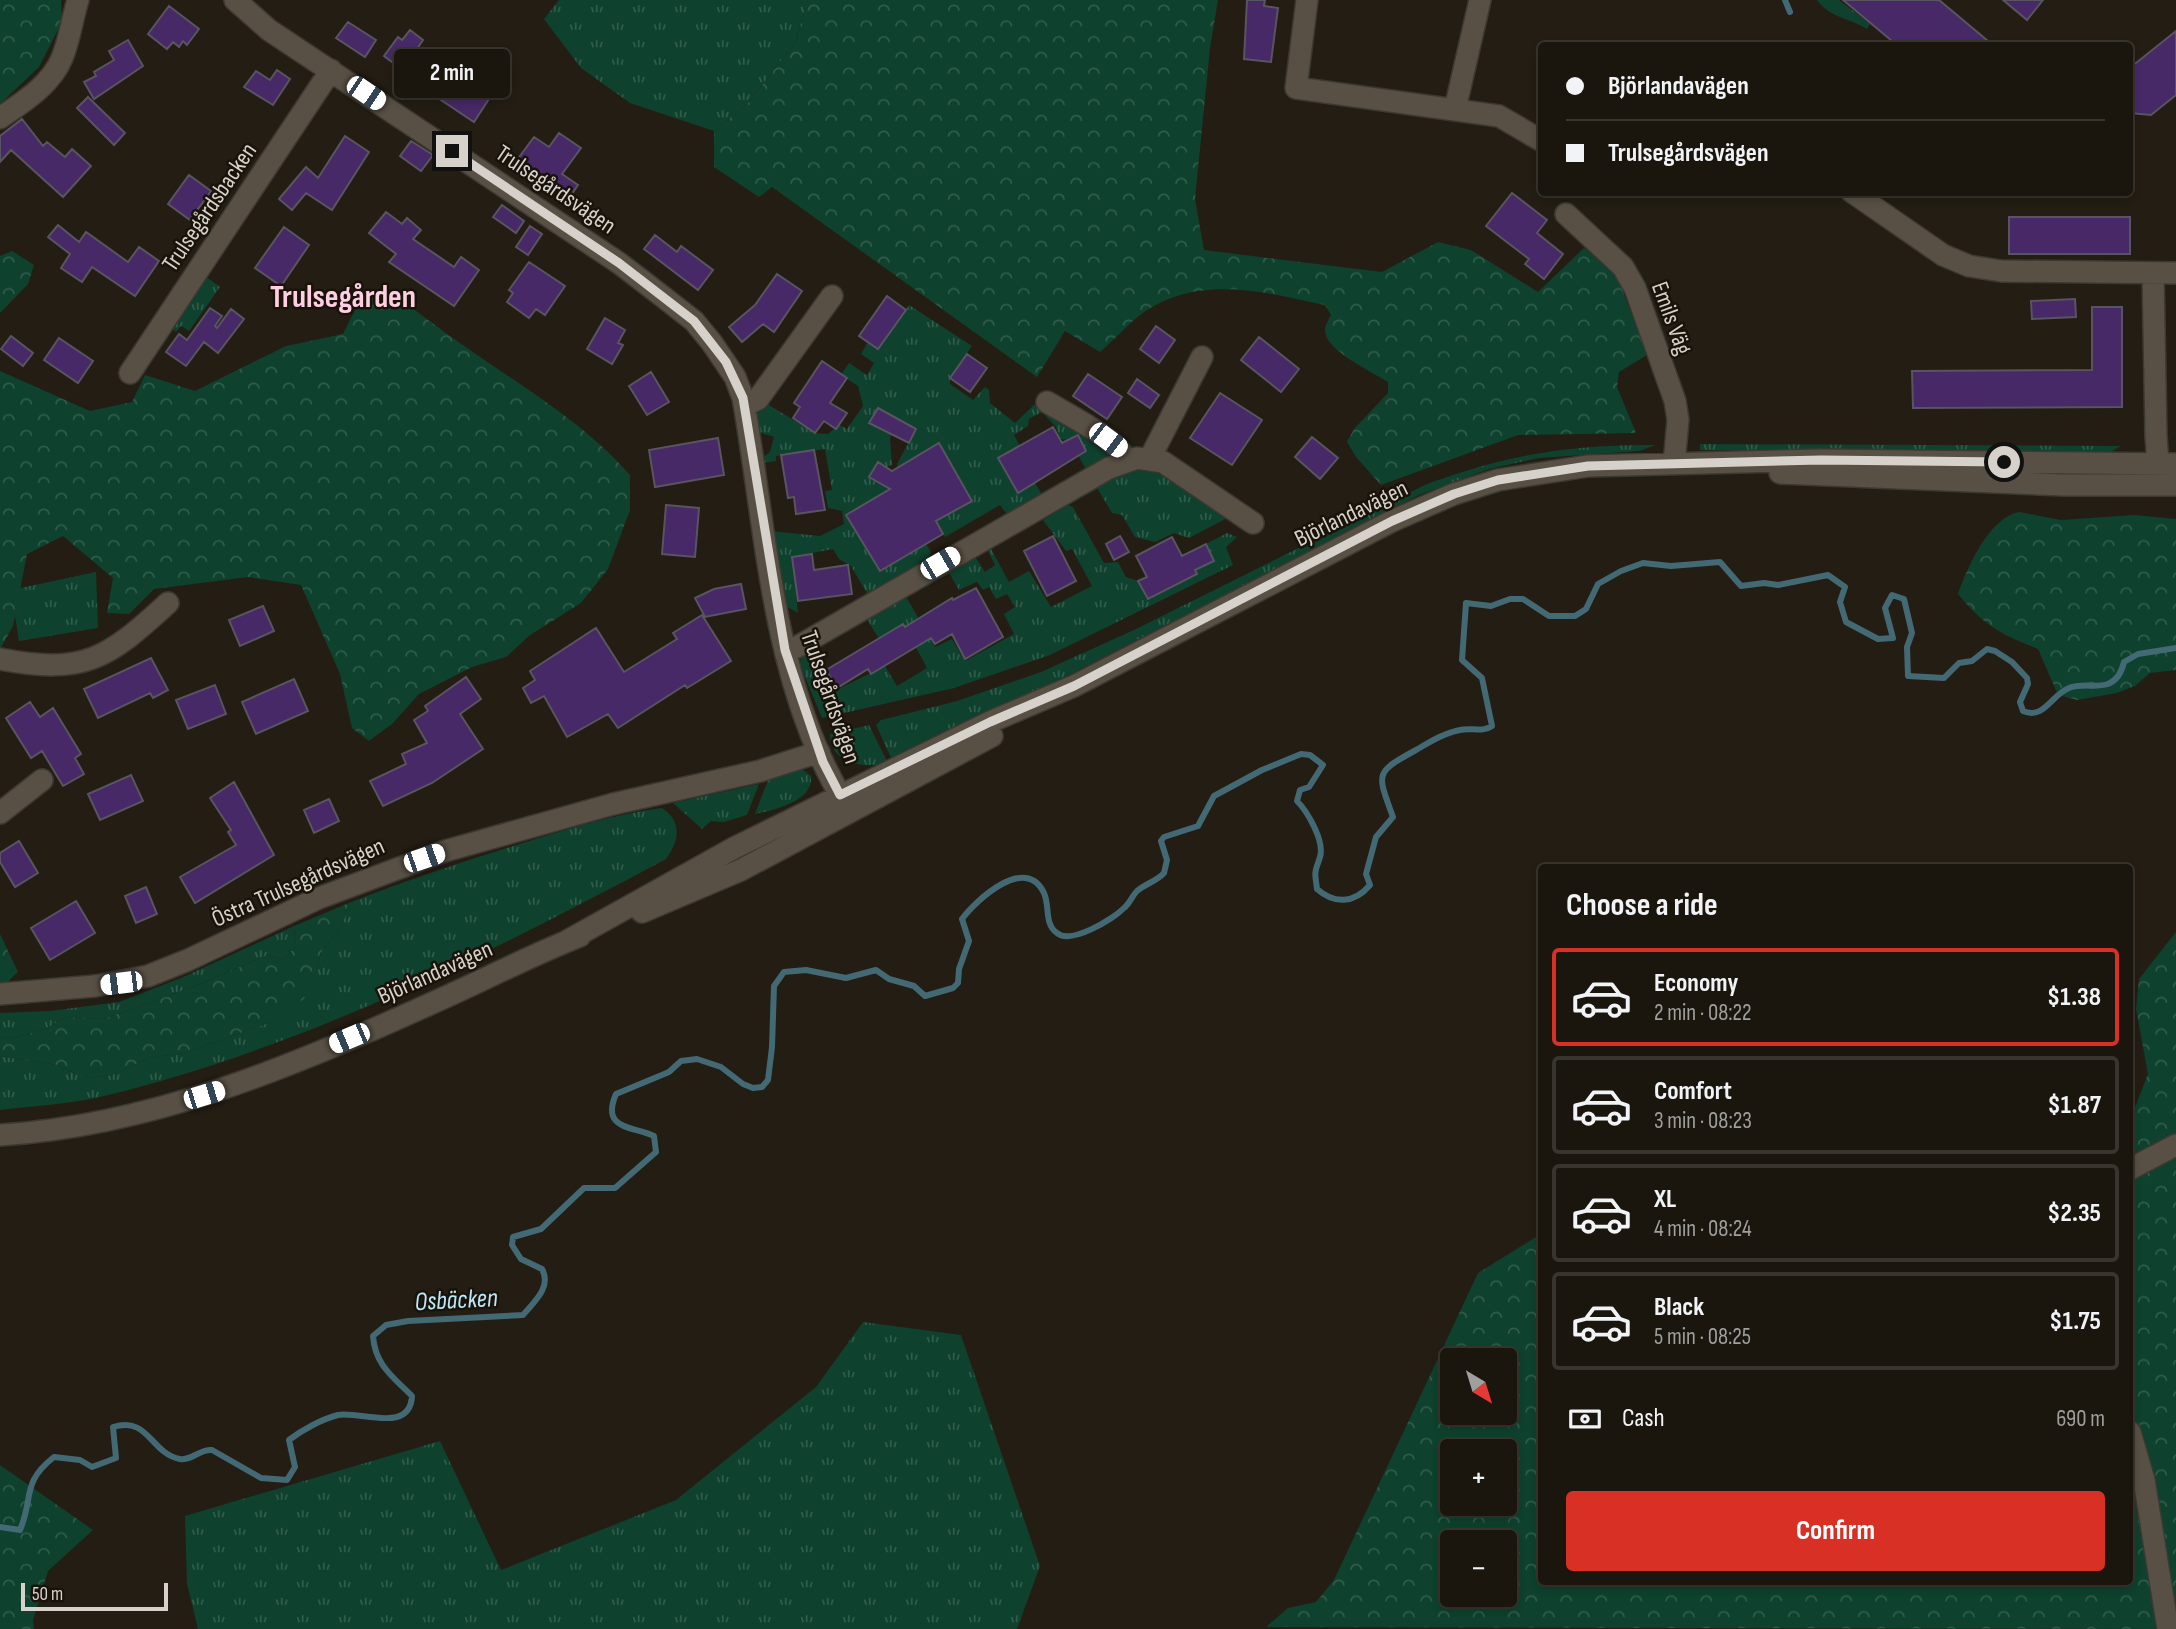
<!DOCTYPE html>
<html lang="en">
<head>
<meta charset="utf-8">
<style>
  :root { --surface:#1a160e; --page:#231f17; --text:#f1f3f6; --muted:#9f9f9e; --line:#38352e; --accent:#d93025 }
  body { margin:0; font-family:"Sofia Sans Condensed",sans-serif; background:var(--page); color:var(--text); height:100vh; display:flex; flex-direction:column; font-size:26px; white-space:nowrap }
  * { box-sizing:border-box; margin:0 }
  p { font-size:23px; color:var(--muted) }
  .icon { flex:none; width:38px; height:38px; fill:none; stroke:currentColor; stroke-width:2; stroke-linecap:round; stroke-linejoin:round }
  .map { position:relative; flex:1; overflow:hidden }
  .panel { position:absolute; left:1538px; top:864px; width:595px; height:721px; display:flex; flex-direction:column; background:var(--surface); border-radius:7px; box-shadow:0 4px 10px #0003,0 0 0 2px var(--line) }
  .panel>* { flex:none }
  .top-card { position:absolute; left:1538px; top:42px; width:595px; height:154px; border-radius:7px; box-shadow:0 4px 10px #0003,0 0 0 2px var(--line); display:grid; align-content:center; height:154px; padding:0 28px; background:var(--surface) }
  .needle { width:46px; rotate:142deg }
  .buttons { position:absolute; left:1440px; top:1348px; display:grid; gap:14px }
  .buttons a { display:grid; place-items:center; width:77px; height:77px; border-radius:7px; background:var(--surface); box-shadow:0 4px 10px #0003,0 0 0 2px var(--line); font-size:35px }
  .scale { position:absolute; left:21px; bottom:18px; width:147px; box-sizing:border-box; padding-left:7px; border:4px solid #d6d2cb; border-top:0; font-size:19px; line-height:24px; white-space:nowrap; color:#d6d2cb; -webkit-text-stroke:5px #19130a; paint-order:stroke }
  .end { position:absolute; width:32px; height:32px; margin:-16px; border:9px solid #d6d2cb; background:#111; box-shadow:0 0 0 4px #111 }
  .from { border-radius:50% }
  .bubble { position:absolute; height:49px; border-radius:7px; background:var(--surface); box-shadow:0 4px 10px #0003,0 0 0 2px var(--line); font-size:23px; font-weight:700; line-height:49px; text-align:center }
  .car { position:absolute; width:21px; height:42px; margin:-21px -10px; border-radius:9px; box-shadow:0 0 5px 2px #0007; background:linear-gradient(#fff 24%,#345 0 40%,#fff 0 76%,#345 0 86%,#fff 0) }
  .top-card b { display:flex; align-items:center; gap:24px; height:66px; font-size:26px }
  .top-card b+b { border-top:2px solid var(--line) }
  .top-card i { width:18px; height:18px; background:var(--text) }
  ul { padding:0; list-style:none }
  li { display:flex; align-items:center; gap:21px; height:98px; margin:0 14px 10px; padding:0 14px; border:4px solid var(--line); border-radius:7px }
  li div { flex:1 }
  li b { display:block; font-size:26px }
  li em { font-style:normal; font-weight:700 }
  li.selected { border-color:var(--accent) }
  li>.icon { width:63px; height:63px; stroke-width:1.5 }
  h2 { padding:0 28px; font-size:32px; line-height:84px }
  .pay { display:flex; align-items:center; gap:18px; height:77px; padding:0 28px; font-size:26px }
  .pay p { margin-inline-start:auto }
  .action { display:flex; gap:14px; margin-top:auto; padding:14px 28px }
  .action a { flex:1; height:80px; border-radius:7px; background:var(--accent); color:#fff; font-size:28px; font-weight:700; line-height:80px; text-align:center }
  .map>svg:first-child { display:block }
</style>
</head>
<body>
<div class="map">
<svg width="2176" height="1629" viewBox="0 0 2176 1629">
  <defs>
    <pattern id="grass-tufts" width="24" height="20" patternUnits="userSpaceOnUse" patternTransform="scale(1.75)"><rect width="24" height="20" fill="#0e412e"/><path d="M3 7l-1-3M5 7V3M7 7l1-3M15 17l-1-3M17 17v-4M19 17l1-3" fill="none" stroke="#305c4b"/></pattern>
    <pattern id="forest-crowns" width="20" height="18" patternUnits="userSpaceOnUse" patternTransform="scale(1.75)"><rect width="20" height="18" fill="#0e412e"/><path d="M2 6a3 3 0 1 1 6 0M12 15a3 3 0 1 1 6 0" fill="none" stroke="#305c4b"/></pattern>
  </defs>
  <rect width="100%" height="100%" fill="#231d13"/>
  <!-- grass -->
  <path fill="url(#grass-tufts)" d="M559,0H808L795,43L748,103L714,131L630,103L581,68L544,19Z
    M1817,0H1839L1870,24L1867,29C1850,18 1830,18 1817,0Z
    M205,276L220,287L189,331L181,326L176,332L168,326Z
    M909,305L972,346L950,378V384L973,400L985,387L989,390L990,403L1015,423L1036,403L1102,443L1110,455L1108,461L1088,473L1078,455L1086,451L1078,436L1068,440L1060,439L1056,427L1042,412L1029,419L1028,426L1014,435L1020,446L1018,492L1035,483L1044,498L1009,517L1000,505L945,537L934,523L972,500L939,443L901,466L911,484L898,475L897,464L916,429L899,420L890,438L892,465L886,467L878,462L883,485L894,493L847,516L880,571L918,549L917,529L931,552L929,560L871,600L851,566L839,559L833,549L792,557L798,613L784,605L771,531L820,536L844,524L842,511L828,508L825,491L832,490L825,449L776,456V461L763,463L762,458L770,452L774,437L755,431L756,415L767,404L815,433L828,434L839,425L847,429L863,406L858,386L841,375L849,363L867,375L874,363L861,354L868,342L878,349Z
    M1700,444L2121,446L2107,454L1700,450Z
    M1656,445L1639,451L1539,458L1489,469L1419,495L1020,700L892,760L876,725L881,720L957,701L1041,672L1134,630L1427,484C1505,455 1572,444 1656,445Z
    M1148,464L1231,516L1189,538L1174,533L1155,542L1135,537L1122,515L1112,513L1096,486L1105,478Z
    M1068,505L1073,507L1104,563L1118,562L1126,577L1138,581L1148,599L1197,574L1187,554L1201,567L1214,560L1206,544L1227,533L1237,537L1226,547L1233,565L1050,655L954,688L822,718L800,665L801,656L809,649L811,655L808,659L820,679L827,674L836,690L885,666L897,686L927,668L904,625L879,639L867,619L904,593L935,647L952,639L965,661L1014,634L1004,614L1015,607L1007,594L996,599L989,587L983,590L977,582L959,590L948,571L974,555L985,572L995,565L987,549L990,547L1009,582L1029,571L1051,607L1092,586L1072,549L1066,551L1043,520Z
    M96,572L98,628L19,641L11,590Z
    M869,725L888,763C865,769 830,764 830,734Z
    M797,769H802L811,776C814,801 774,810 755,814L768,780Z
    M759,784L747,815L724,822L711,821L702,829L673,803Z
    M662,808C683,822 679,841 666,859C485,956 300,1049 100,1097C68,1104 33,1106 0,1110V1056L57,1065L85,1078L112,1075L149,1058L184,1053L271,1022L315,977L321,952L342,926L349,903C407,880 466,861 526,842C571,828 615,814 662,808Z
    M294,926L295,947L283,960L268,955L193,987L104,1019L65,1017L48,1028L15,1038L0,1037V1013L50,1011L119,1002L181,978Z
    M863,1322L961,1335L1040,1566L1017,1629H198L187,1584L185,1516L440,1441L501,1570L676,1500L816,1387Z"/>
  <!-- forest -->
  <path fill="url(#forest-crowns)" fill-rule="evenodd" d="M0,0H61L62,22L39,67L0,104Z
    M808,0H1218L1210,48L1195,199L1204,250L1382,272L1438,242L1471,250L1538,292L1584,248L1616,273L1647,355L1619,372L1617,387L1636,433L1518,435L1381,485L1356,457L1347,442L1354,429L1388,393V382C1372,372 1324,350 1325,330C1325,325 1329,319 1331,315L1325,305C1269,293 1207,276 1154,306C1134,316 1117,338 1100,352L1065,331L1037,377L772,187L759,197L714,167V131L748,103L795,43Z
    M12,251L34,265L28,284L0,313V256Z
    M387,289C415,310 442,331 470,350C526,389 584,423 630,475V510L608,569L581,603L530,635L506,657L472,667L419,694L392,724L369,741L352,728L340,674L301,585L248,577L154,589L129,614L107,613L113,578L63,536L27,554L13,626L0,649V371L90,411L132,402L145,375L195,391L286,346L343,334L357,306Z
    M2019,512L2061,520L2134,515L2176,519V670L2150,673L2135,686L2117,693L2077,700L2058,695L2038,649C2001,634 1984,626 1958,594C1968,566 1989,518 2019,512Z
    M349,903L342,926L321,952L315,977L304,999L271,1022L184,1053L149,1058L112,1075L85,1078L57,1065L0,1056V1037L15,1038L48,1028L65,1017L104,1019L193,987L268,955L283,960L295,947L294,926Z
    M2176,932V1629L1266,1627L1288,1608L1316,1602L1334,1580L1478,1273L1536,1237L1542,1256V1582H2130V1120L2148,1074L2136,1009L2139,979ZM1452,1360H1505V1412H1452ZM1452,1451H1505V1503H1452ZM1452,1542H1505V1594H1452Z
    M0,934L18,972L0,989Z
    M0,1465L93,1530L48,1571L33,1620L34,1629H0Z"/>
  <g fill="none" stroke-linecap="round" stroke-linejoin="round">
    <!-- stream -->
    <path stroke="#436974" stroke-width="6" d="M1785,0L1790,12
      M0,1527L20,1530C34,1497 21,1483 54,1457L80,1460L92,1467L116,1458L113,1427C149,1416 150,1453 180,1459C192,1461 199,1449 212,1450L261,1478L287,1480L295,1467L289,1440C302,1430 322,1419 338,1415C361,1411 410,1434 412,1396C393,1377 375,1365 373,1336L386,1325L408,1321L523,1315C534,1302 552,1287 542,1269L521,1259L512,1245L513,1237L541,1229L584,1188H615L656,1152L654,1136C635,1126 600,1131 616,1094L669,1072L681,1061L697,1059L721,1067L743,1084L753,1088L762,1087L768,1080L772,1047L774,986L784,972L806,970L846,978L876,970L889,979L914,986L925,996L953,988L958,983L959,969L969,941L962,919C976,900 1026,854 1044,893C1050,906 1044,924 1057,933C1071,945 1113,919 1124,908C1130,903 1132,896 1137,891C1145,884 1157,881 1164,873L1167,860L1161,841L1164,837L1198,826L1214,796L1262,770L1301,754L1310,755L1323,765L1309,787L1300,790L1297,801C1307,811 1325,841 1320,857C1315,873 1314,868 1317,889C1334,904 1354,904 1370,885L1366,874L1376,837L1393,817C1377,773 1374,773 1416,750C1430,742 1444,733 1460,730C1471,727 1482,733 1492,726L1482,678L1462,660L1466,603L1491,606L1510,599H1523L1549,616H1575L1586,609L1598,584L1621,571L1643,563L1671,566L1720,562L1741,586L1764,583L1778,585L1828,575L1845,587L1840,602L1846,622L1878,639L1893,638L1885,608L1892,595L1904,599L1912,633L1907,647L1908,676L1944,678L1959,663L1972,661L1987,649L1995,651L2012,662L2027,678L2028,684L2020,702L2023,711C2044,720 2051,695 2069,688C2081,683 2096,688 2108,684C2118,680 2122,671 2124,662L2138,654L2176,648"/>
  </g>
  <!-- building -->
  <path fill="#462966" stroke="#585460" stroke-width="2" d="M1247,0H1265L1264,6L1278,8L1271,62L1244,59Z
    M1843,0H1939L1994,46H1898Z
    M2003,0H2043L2027,20Z
    M169,6L199,29L187,45L183,41L179,47L173,42L167,49L148,34Z
    M348,22L376,40L365,57L336,38Z
    M410,30L423,40L417,49L424,55L413,70L407,66L404,71L384,56L398,37L402,40Z
    M2176,31V95L2151,115L2130,113V62L2136,63Z
    M128,40L143,66L94,99L84,82L96,76L94,72L114,60L109,51Z
    M277,70L290,79L273,105L244,87L256,71L270,80Z
    M450,73L466,84L474,73L496,88L474,122L435,96Z
    M88,97L125,133L114,145L77,108Z
    M22,119L43,146L47,142L65,157L72,149L91,166L63,197L11,150L0,162V136Z
    M559,133L581,148L562,174L578,185L569,198L517,160L534,137L549,147Z
    M345,136L369,152L332,210L306,193L292,210L279,199L306,167L318,178Z
    M411,141L433,155L421,171L400,156Z
    M189,175L211,191L190,220L168,204Z
    M1512,193L1547,220L1537,233L1563,254L1544,279L1525,264L1529,259L1486,226Z
    M502,205L524,221L516,233L493,217Z
    M386,212L402,224L407,218L421,230L413,239L454,267L461,257L479,270L454,306L389,262L396,254L369,233Z
    M2009,217H2130V254H2009Z
    M58,225L79,242L86,232L128,262L139,247L159,261L135,296L92,267L82,282L61,268L70,254L48,237Z
    M530,226L542,234L528,255L516,247Z
    M284,227L309,245L281,286L255,268Z
    M655,235L677,252L681,246L713,270L698,290L644,249Z
    M529,262L565,286L545,315L536,309L529,318L507,302L513,293L509,290Z
    M777,274L802,291L774,332L763,324L742,342L729,327L755,305Z
    M887,296L906,310L878,349L859,336Z
    M2075,299L2076,317L2032,319L2031,301Z
    M2092,307H2122V407L1913,408L1912,371L2092,370Z
    M210,308L222,316L215,326L217,328L231,309L244,319L218,353L204,342L186,366L166,352L179,334L187,340Z
    M605,318L625,330L618,343L623,345L612,364L587,349Z
    M1156,326L1175,340L1159,363L1140,349Z
    M11,336L33,353L23,366L1,349Z
    M1259,337L1299,369L1281,392L1241,360Z
    M59,338L93,361L78,383L44,360Z
    M967,354L987,368L970,392L950,378Z
    M822,361L847,378L830,403L847,413L836,429L824,421L815,433L793,418L800,407L794,403Z
    M651,372L669,402L647,415L629,386Z
    M1088,374L1122,397L1107,419L1073,396Z
    M1137,379L1159,395L1150,408L1128,393Z
    M1220,393L1262,420L1232,465L1190,438Z
    M878,408L916,429L909,443L869,423Z
    M1053,427L1062,443L1078,435L1086,451L1018,493L998,458Z
    M1312,437L1338,458L1320,479L1295,457Z
    M718,438L724,475L655,487L649,450Z
    M939,443L972,501L936,521L943,534L880,571L846,515L890,489L869,477L878,462L892,471Z
    M814,450L825,510L796,514L794,497L788,498L781,455Z
    M666,505L699,508L695,557L662,554Z
    M1053,536L1076,581L1047,596L1024,551Z
    M1120,536L1129,552L1114,560L1106,544Z
    M1172,537L1182,556L1206,544L1214,561L1195,570L1197,574L1148,599L1138,581L1147,577L1136,556Z
    M812,554L814,570L848,565L852,594L798,601L792,557Z
    M741,584L746,609L705,617L695,598L714,589Z
    M976,588L1003,637L965,659L952,634L935,644L931,638L871,674L868,669L837,688L826,670L903,624L905,627L952,598L953,600Z
    M263,606L274,631L240,646L229,620Z
    M702,615L731,661L687,688L685,685L618,728L608,714L567,737L544,696L531,703L523,688L535,680L530,671L596,628L624,672L677,639L673,633Z
    M151,658L168,690L153,698L150,693L98,718L84,689Z
    M466,677L481,699L460,714L483,749L432,783L383,806L370,781L406,764L402,754L427,743L414,720L428,711L425,706Z
    M294,679L308,711L256,734L242,702Z
    M215,685L226,714L188,729L176,700Z
    M30,702L40,717L53,708L81,754L75,758L84,774L63,786L42,751L31,758L6,718Z
    M131,775L143,801L100,820L88,794Z
    M234,782L274,855L195,903L180,877L236,845L228,832L231,830L210,798Z
    M329,799L339,821L314,833L304,810Z
    M19,841L38,873L15,887L0,862V853Z
    M146,887L157,914L136,923L125,896Z
    M76,901L95,933L50,960L31,928Z"/>
  <g fill="none" stroke-linecap="round" stroke-linejoin="round">
    <defs>
      <path id="minor" d="M235,0L269,30L619,263L662,296L694,321L712,343L735,377L743,398C767,533 772,686 846,805
        M1307,0L1296,88L1499,116L1542,141
        M1455,109L1480,0
        M0,118C23,102 51,85 62,58C70,39 72,19 78,0
        M1852,192L1943,255L1969,266L2001,271L2176,273
        M1566,214L1623,267L1635,288L1675,401L1678,420L1674,464
        M2153,273L2156,436L2159,478
        M130,373L331,70
        M1047,402C1068,415 1118,439 1126,460
        M745,406L758,399L832,296
        M1150,458L1202,357
        M1780,473L2063,485H2176
        M785,650L797,647L1109,468L1137,458L1163,462L1253,523
        M0,659C85,675 107,659 168,603
        M0,813L42,780
        M642,912L741,870L992,736
        M567,941L734,848L990,722L1074,686L1392,521L1454,494L1498,480L1588,466L1821,460L2176,464
        M0,994L95,986L148,976L188,960L319,898L445,851L613,804L760,771L819,752
        M0,1135C150,1126 294,1066 430,1004C480,982 529,956 580,936
        M2130,1169L2176,1145
        M2130,1432L2144,1480L2168,1629"/>
    </defs>
    <!-- minor casing -->
    <use href="#minor" stroke="#3c3832" stroke-width="24"/>
    <!-- minor -->
    <use href="#minor" stroke="#585045" stroke-width="21"/>
  </g>
  <g fill="none" stroke-linecap="round" stroke-linejoin="round">
    <!-- route -->
    <path stroke="#d6d2cb" stroke-width="9" d="M452,151L619,263L694,321L726,362L743,398L785,650L823,762L840,795L990,722L1074,686L1392,521L1454,494L1498,480L1588,466L1821,460L2004,462"/>
  </g>
  <g text-anchor="middle" stroke-width="5" stroke-linejoin="round" paint-order="stroke">
    <!-- street labels -->
    <g font-size="24" fill="#d6d2cb" stroke="#19130a">
      <text transform="translate(556 189) rotate(34)" y="8">Trulsegårdsvägen</text>
      <text transform="translate(209 207) rotate(-56)" y="8">Trulsegårdsbacken</text>
      <text transform="translate(1672 318) rotate(70)" y="8">Emils Väg</text>
      <text transform="translate(1351 513) rotate(-26)" y="8">Björlandavägen</text>
      <text transform="translate(831 697) rotate(71)" y="8">Trulsegårdsvägen</text>
      <text transform="translate(298 882) rotate(-24)" y="8">Östra Trulsegårdsvägen</text>
      <text transform="translate(435 972) rotate(-24)" y="8">Björlandavägen</text>
    </g>
    <!-- water labels -->
    <g font-size="26" font-style="italic" fill="#bce8fc" stroke="#19130a">
      <text transform="translate(456 1299) rotate(-3)" y="9">Osbäcken</text>
    </g>
    <!-- district labels -->
    <g font-size="32" font-weight="bold" fill="#fecee3" stroke="#19130a">
      <text x="343" y="307">Trulsegården</text>
    </g>
  </g>
</svg>
<div class="buttons">
<a><svg class="needle" viewBox="-14 -14 28 28"><path d="M0-13l5 13h-10z" fill="#e53935"/><path d="M0 13l5-13h-10z" fill="#9f9f9e"/></svg></a>
<a>+</a>
<a>−</a>
</div>
<div class="scale">50 m</div>
<i class="end from" style="left:2004px;top:462px"></i>
<i class="end" style="left:452px;top:151px"></i>
<div class="bubble" style="left:394px;top:49px;width:116px">2 min</div>
<i class="car" style="left:366px;top:93px;rotate:124deg"></i>
<i class="car" style="left:1108px;top:440px;rotate:127deg"></i>
<i class="car" style="left:940px;top:563px;rotate:60deg"></i>
<i class="car" style="left:424px;top:858px;rotate:71deg"></i>
<i class="car" style="left:121px;top:983px;rotate:263deg"></i>
<i class="car" style="left:349px;top:1038px;rotate:247deg"></i>
<i class="car" style="left:204px;top:1095px;rotate:73deg"></i>
<div class="top-card">
<b><i class="from"></i>Björlandavägen</b>
<b><i></i>Trulsegårdsvägen</b>
</div>
<section class="panel">
<h2>Choose a ride</h2>
<ul>
<li class="selected"><svg class="icon" aria-label="car" viewBox="0 0 24 24"><path d="M5 17H2v-5l4-1 3-4h7l3 4 3 1v5h-3M9 17h6M6 11h13"/><circle cx="7" cy="17" r="2"/><circle cx="17" cy="17" r="2"/></svg><div><b>Economy</b><p>2 min · 08:22</p></div><em>$1.38</em></li>
<li><svg class="icon" aria-label="car" viewBox="0 0 24 24"><path d="M5 17H2v-5l4-1 3-4h7l3 4 3 1v5h-3M9 17h6M6 11h13"/><circle cx="7" cy="17" r="2"/><circle cx="17" cy="17" r="2"/></svg><div><b>Comfort</b><p>3 min · 08:23</p></div><em>$1.87</em></li>
<li><svg class="icon" aria-label="car" viewBox="0 0 24 24"><path d="M5 17H2v-5l4-1 3-4h7l3 4 3 1v5h-3M9 17h6M6 11h13"/><circle cx="7" cy="17" r="2"/><circle cx="17" cy="17" r="2"/></svg><div><b>XL</b><p>4 min · 08:24</p></div><em>$2.35</em></li>
<li><svg class="icon" aria-label="car" viewBox="0 0 24 24"><path d="M5 17H2v-5l4-1 3-4h7l3 4 3 1v5h-3M9 17h6M6 11h13"/><circle cx="7" cy="17" r="2"/><circle cx="17" cy="17" r="2"/></svg><div><b>Black</b><p>5 min · 08:25</p></div><em>$1.75</em></li>
</ul>
<div class="pay"><svg class="icon" aria-label="cash" viewBox="0 0 24 24"><path d="M3 7h18v10H3z"/><circle cx="12" cy="12" r="2"/></svg>Cash<p>690 m</p></div>
<div class="action"><a>Confirm</a></div>
</section>
</div>
</body>
</html>
